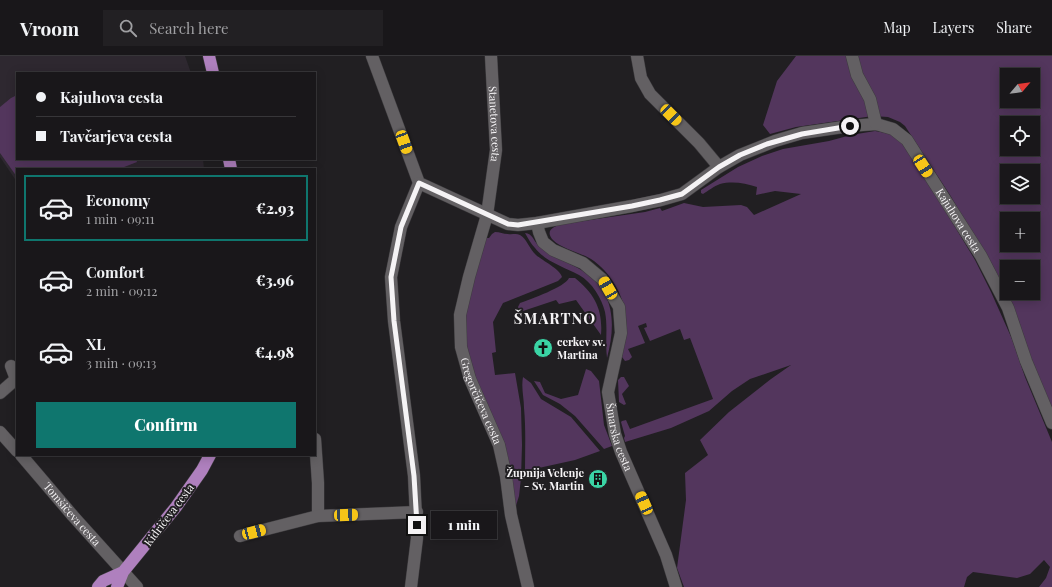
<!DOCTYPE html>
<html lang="en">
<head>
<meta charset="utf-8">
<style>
  :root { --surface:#19171a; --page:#222023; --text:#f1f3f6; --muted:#9f9fa2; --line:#373639; --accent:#0f766e }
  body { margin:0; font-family:"Playfair Display",serif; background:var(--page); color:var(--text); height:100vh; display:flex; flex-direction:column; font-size:15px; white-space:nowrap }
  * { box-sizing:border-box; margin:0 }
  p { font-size:13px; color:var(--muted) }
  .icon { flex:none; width:22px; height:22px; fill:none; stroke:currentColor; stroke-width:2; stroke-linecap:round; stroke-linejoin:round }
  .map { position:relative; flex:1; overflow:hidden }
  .sheet { position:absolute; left:16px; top:112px; width:300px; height:288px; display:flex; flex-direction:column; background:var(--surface); border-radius:0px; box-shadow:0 2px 10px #0003,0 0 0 1px var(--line) }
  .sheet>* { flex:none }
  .banner { position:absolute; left:16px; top:16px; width:300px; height:88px; border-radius:0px; box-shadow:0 2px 10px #0003,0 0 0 1px var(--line); display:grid; align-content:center; height:88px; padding:0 20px; background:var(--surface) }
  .needle { width:26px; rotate:61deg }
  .buttons { position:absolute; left:1000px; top:12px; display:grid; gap:8px }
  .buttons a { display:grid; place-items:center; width:40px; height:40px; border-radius:0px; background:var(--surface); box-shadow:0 2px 10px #0003,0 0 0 1px var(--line); font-size:20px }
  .end { position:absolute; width:18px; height:18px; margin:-9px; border:5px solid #f5f3f5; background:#111; box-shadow:0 0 0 2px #111 }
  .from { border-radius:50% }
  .bubble { position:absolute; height:28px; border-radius:0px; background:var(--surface); box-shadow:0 2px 10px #0003,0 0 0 1px var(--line); font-size:13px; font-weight:800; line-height:28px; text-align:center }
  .car { position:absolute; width:12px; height:24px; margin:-12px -6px; border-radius:5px; box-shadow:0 0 3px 1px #0007; background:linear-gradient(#f5c518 24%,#345 0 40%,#f5c518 0 76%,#345 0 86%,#f5c518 0) }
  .banner b { display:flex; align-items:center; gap:14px; height:38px; font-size:15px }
  .banner b+b { border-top:1px solid var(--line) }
  .banner i { width:10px; height:10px; background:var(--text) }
  ul { padding:7px 0 0; list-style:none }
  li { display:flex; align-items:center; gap:12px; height:66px; margin:0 8px 6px; padding:0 12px; border:2px solid transparent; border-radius:0px }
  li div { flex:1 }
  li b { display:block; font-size:15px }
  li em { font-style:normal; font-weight:800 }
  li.selected { border-color:var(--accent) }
  li>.icon { width:36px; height:36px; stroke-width:1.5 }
  .cta { display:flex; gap:8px; margin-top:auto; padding:8px 20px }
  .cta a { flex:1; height:46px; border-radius:0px; background:var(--accent); color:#fff; font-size:16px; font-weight:800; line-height:46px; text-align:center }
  header { display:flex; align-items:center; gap:24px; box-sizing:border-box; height:56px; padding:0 20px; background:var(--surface); border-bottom:1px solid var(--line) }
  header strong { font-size:19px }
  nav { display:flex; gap:22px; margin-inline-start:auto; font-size:14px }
  .search { width:280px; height:36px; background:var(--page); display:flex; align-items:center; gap:10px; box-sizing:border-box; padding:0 14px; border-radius:0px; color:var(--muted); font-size:15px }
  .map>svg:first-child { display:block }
</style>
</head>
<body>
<header>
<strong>Vroom</strong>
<div class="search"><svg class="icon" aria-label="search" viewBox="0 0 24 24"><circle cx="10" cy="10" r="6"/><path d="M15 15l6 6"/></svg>Search here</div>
<nav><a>Map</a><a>Layers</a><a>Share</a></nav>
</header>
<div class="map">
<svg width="1052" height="531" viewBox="0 0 1052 531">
  <rect width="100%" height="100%" fill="#211f22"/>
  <!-- built -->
  <path fill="#2e2830" d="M0,0H185L191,17H17V103H203L204,113H17V126L0,101Z"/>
  <!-- green -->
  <path fill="#53365d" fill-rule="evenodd" d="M796,0H1052V353L984,197L950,139L905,70L900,66L888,61L873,60L796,71L770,78L763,69L777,25ZM1007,19H1033V45H1007ZM1007,67H1033V93H1007ZM1007,115H1033V141H1007ZM1007,163H1033V189H1007ZM1007,211H1033V237H1007Z
    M17,39V103H136L137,106L119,113H17V121L0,97V51L11,42Z
    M875,75L892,78L905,88L975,204L991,236L1012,283L1025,321L1052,386V531H1039L1046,522L1050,511L1044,504L1030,518L1017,522L973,516L967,521L964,531H684L677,512L686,444L685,417L708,399L700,384L729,356L771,323L791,309L750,323L732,335L709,355L671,372L625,386L624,382L625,380L621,366L622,365L626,364L630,373L713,343L690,282L684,284L680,273L650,285L644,272L647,271L646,267L638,270L645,287L628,293L632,301L629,304L625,305L622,301C624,289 627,276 626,264C625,241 611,216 591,203C579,196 562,193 553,184C544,174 555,170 562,168L645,156L660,152L662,155L684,147L703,151L741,149L747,151L754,159L801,138L775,135L756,139L757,131C745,127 732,125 720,128C714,130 708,135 703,138L701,137V134L738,111L762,100L783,93L829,85L851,79Z
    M495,176C500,176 503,178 508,178C512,179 516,177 520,179C527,183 530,194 536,199C543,205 560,213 562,221L558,225L503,247L493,266L496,296L492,297L495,319L515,317L521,352L522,389L521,422L519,440L514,456L474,321L464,282L467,245L486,182H489L492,178Z
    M525,177C533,178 533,184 538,189C541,192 544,194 548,196C559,204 572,208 583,215C615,236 616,268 607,302C605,287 608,271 605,256C602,243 592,226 579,219C564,211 546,206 535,192C531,188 528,182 525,177Z
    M569,222H575C595,238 603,254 601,279L576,244L559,248L556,244L520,256L518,251L520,247C531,243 565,231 569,222Z
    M586,313L591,315L599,325L604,369L612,390L604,393L575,360L560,348L543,339L534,325L540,326L545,337L561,343L578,339Z
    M523,321L531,327L541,343L571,361L600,395L575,404L525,415C525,394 526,373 524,352C524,342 521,332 523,321Z
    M621,321H624L629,330L622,338L626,348L624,349L619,346L618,324Z"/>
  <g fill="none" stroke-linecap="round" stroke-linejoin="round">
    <defs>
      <g id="minor">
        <path id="s1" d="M372,0L419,127L508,168L518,169L537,167L632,150L661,144L682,138L719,111L740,99L775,85L802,77L850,70L876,68L893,73L907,84L981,200L1008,252L1026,305L1052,367"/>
        <path id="s2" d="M491,0L496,94L487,159L469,221L460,259L461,291L470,323L499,389L506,420L511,459L528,531"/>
        <path d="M637,0L641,22L650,38L699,87L719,111"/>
        <path d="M852,0L857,19L870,43L876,68"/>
        <path id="s3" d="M537,167L539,176L543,186L553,194L583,207L602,223L619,251L621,277L608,336L615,378L621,396L666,499L676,531"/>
        <path d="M0,337L16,323L11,310"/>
        <path d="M0,376L17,395"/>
        <path d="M315,383L318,427V460"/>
        <path id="s4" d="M21,399L73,460L137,531"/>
        <path d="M240,480L318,460L417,456"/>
        <path d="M411,531L417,482L414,420L394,265L391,221L401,171L419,127"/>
      </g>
      <path id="major" d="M209,0L213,17
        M229,103L231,113
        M98,531L103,525L123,516
        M117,531L123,516L176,451L202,414L210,399"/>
    </defs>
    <!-- minor casing -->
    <use href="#minor" stroke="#3e3c3f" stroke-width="13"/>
    <!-- major casing -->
    <use href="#major" stroke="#3e3c3f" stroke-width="13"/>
    <!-- minor -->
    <use href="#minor" stroke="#636063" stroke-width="12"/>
    <!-- major -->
    <use href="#major" stroke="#af80be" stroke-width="12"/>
  </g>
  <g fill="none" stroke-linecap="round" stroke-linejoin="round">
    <!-- route -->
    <path stroke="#f5f3f5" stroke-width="5" d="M417,469L414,420L394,265L391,221L401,171L419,127L508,168L518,169L632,150L660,144L682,138L719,111L740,99L767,88L802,78L850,70"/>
  </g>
  <!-- icons -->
  <defs>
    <symbol id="church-disc" viewBox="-11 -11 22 22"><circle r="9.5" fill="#3ad4a5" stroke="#211f22"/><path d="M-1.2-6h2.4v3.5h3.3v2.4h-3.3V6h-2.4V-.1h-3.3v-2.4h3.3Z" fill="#111"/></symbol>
    <symbol id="building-disc" viewBox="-11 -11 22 22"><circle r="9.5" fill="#3ad4a5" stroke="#211f22"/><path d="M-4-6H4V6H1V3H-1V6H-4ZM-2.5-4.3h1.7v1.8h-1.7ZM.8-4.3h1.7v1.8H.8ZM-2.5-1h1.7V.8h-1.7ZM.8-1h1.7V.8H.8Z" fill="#111"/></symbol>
  </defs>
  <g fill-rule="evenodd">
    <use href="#church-disc" x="532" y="281" width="22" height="22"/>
    <use href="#building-disc" x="587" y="412" width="22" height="22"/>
  </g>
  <g text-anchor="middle" stroke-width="4" stroke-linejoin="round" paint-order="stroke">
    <!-- street labels -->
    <g font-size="11" fill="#f5f3f5" stroke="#211f22">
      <text dy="4" stroke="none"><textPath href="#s2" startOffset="68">Stanetova cesta</textPath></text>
      <text dy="4" stroke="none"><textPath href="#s1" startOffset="752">Kajuhova cesta</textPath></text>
      <text dy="4" stroke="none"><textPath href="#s2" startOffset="353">Gregorčičeva cesta</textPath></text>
      <text dy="4" stroke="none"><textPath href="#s3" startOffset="256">Šmarska cesta</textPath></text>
      <text dy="4" stroke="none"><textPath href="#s4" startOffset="78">Tomšičeva cesta</textPath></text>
      <text transform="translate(169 459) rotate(-53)" y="4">Kidričeva cesta</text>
    </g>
    <!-- poi labels -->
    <g font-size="11" font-weight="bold" fill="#f5f3f5" stroke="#211f22" text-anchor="start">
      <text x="557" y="290">cerkev sv.<tspan x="557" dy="13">Martina</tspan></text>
      <text x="584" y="421" text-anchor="end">Župnija Velenje<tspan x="584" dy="13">- Sv. Martin</tspan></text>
    </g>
    <!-- district labels -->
    <g font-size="15" font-weight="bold" letter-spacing="1" fill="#f5f3f5" stroke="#211f22">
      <text x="555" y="268">ŠMARTNO</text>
    </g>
  </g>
</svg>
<div class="buttons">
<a><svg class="needle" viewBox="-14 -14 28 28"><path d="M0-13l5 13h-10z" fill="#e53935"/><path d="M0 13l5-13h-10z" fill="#9f9fa2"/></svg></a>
<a><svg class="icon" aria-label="locate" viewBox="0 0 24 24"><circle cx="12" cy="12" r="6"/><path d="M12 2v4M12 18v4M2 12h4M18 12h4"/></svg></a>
<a><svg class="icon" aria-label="layers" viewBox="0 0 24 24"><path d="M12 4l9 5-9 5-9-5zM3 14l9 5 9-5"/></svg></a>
<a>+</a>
<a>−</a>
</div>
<i class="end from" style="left:850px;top:70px"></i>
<i class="end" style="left:417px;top:469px"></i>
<div class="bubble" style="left:431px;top:455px;width:66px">1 min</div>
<i class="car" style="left:671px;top:59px;rotate:135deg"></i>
<i class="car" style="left:404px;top:86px;rotate:160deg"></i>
<i class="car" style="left:923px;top:110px;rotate:147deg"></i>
<i class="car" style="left:608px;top:232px;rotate:330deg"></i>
<i class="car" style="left:644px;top:447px;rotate:336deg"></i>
<i class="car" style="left:346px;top:459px;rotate:88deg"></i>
<i class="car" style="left:254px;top:476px;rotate:75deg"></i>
<div class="banner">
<b><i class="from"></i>Kajuhova cesta</b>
<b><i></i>Tavčarjeva cesta</b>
</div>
<section class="sheet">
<ul>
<li class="selected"><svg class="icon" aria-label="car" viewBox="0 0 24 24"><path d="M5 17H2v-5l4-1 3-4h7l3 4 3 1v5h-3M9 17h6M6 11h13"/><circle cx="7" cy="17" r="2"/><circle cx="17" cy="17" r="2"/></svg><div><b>Economy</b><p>1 min · 09:11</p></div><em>€2.93</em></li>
<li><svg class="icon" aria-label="car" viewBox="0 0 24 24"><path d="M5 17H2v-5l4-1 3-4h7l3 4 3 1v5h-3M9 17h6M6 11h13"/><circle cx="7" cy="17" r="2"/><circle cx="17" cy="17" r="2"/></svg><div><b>Comfort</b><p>2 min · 09:12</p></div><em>€3.96</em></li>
<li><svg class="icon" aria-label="car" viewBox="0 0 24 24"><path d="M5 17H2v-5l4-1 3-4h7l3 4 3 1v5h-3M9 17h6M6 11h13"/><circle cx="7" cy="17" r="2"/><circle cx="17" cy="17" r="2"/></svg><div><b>XL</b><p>3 min · 09:13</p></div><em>€4.98</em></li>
</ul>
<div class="cta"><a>Confirm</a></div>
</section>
</div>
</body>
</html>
